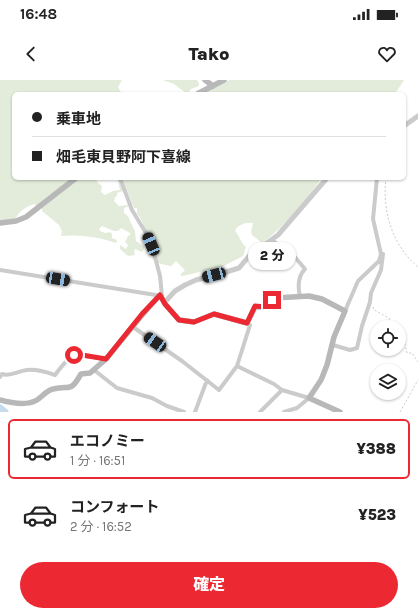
<!DOCTYPE html>
<html lang="ja">
<head>
<meta charset="utf-8">
<style>
  :root { --surface:#fff; --page:#f2f2f2; --text:#222; --muted:#767676; --line:#e0e0e0; --accent:#ec2932 }
  body { margin:0; font-family:Karla,"Noto Sans JP",sans-serif; background:var(--page); color:var(--text); height:100vh; display:flex; flex-direction:column; font-size:15px; white-space:nowrap }
  * { box-sizing:border-box; margin:0 }
  p { font-size:13px; color:var(--muted) }
  .icon { flex:none; width:22px; height:22px; fill:none; stroke:currentColor; stroke-width:2; stroke-linecap:round; stroke-linejoin:round }
  .map { position:relative; height:332px; overflow:hidden }
  .drawer { display:flex; flex-direction:column; background:var(--surface); flex:1 }
  .drawer>* { flex:none }
  .banner { position:absolute; left:12px; top:12px; width:394px; height:88px; border-radius:6px; box-shadow:0 1px 3px #0004; display:grid; align-content:center; height:88px; padding:0 20px; background:var(--surface) }
  .fabs { position:absolute; left:370px; top:240px; display:grid; gap:8px }
  .fabs a { display:grid; place-items:center; width:36px; height:36px; border-radius:50%; background:var(--surface); box-shadow:0 1px 3px #0004; font-size:20px }
  .end { position:absolute; width:18px; height:18px; margin:-9px; border:5px solid #ec2932; background:#fff; box-shadow:0 0 0 2px #fff }
  .from { border-radius:50% }
  .bubble { position:absolute; height:28px; border-radius:14px; background:var(--surface); box-shadow:0 1px 3px #0004; font-size:13px; font-weight:800; line-height:28px; text-align:center }
  .car { position:absolute; width:12px; height:24px; margin:-12px -6px; border-radius:5px; box-shadow:0 0 3px 1px #0007; background:linear-gradient(#222 24%,#8ab4d8 0 40%,#222 0 76%,#8ab4d8 0 86%,#222 0) }
  .banner b { display:flex; align-items:center; gap:14px; height:38px; font-size:15px }
  .banner b+b { border-top:1px solid var(--line) }
  .banner i { width:10px; height:10px; background:var(--text) }
  ul { padding:7px 0 0; list-style:none }
  li { display:flex; align-items:center; gap:12px; height:60px; margin:0 8px 6px; padding:0 12px; border:2px solid transparent; border-radius:6px }
  li div { flex:1 }
  li b { display:block; font-size:15px }
  li em { font-style:normal; font-weight:800 }
  li.current { border-color:var(--accent) }
  li>.icon { width:36px; height:36px; stroke-width:1.5 }
  .action { display:flex; gap:8px; margin-top:auto; padding:8px 20px }
  .action a { flex:1; height:46px; border-radius:24px; background:var(--accent); color:#fff; font-size:16px; font-weight:800; line-height:46px; text-align:center }
  .status { display:flex; justify-content:space-between; align-items:center; height:28px; padding:0 20px; background:var(--surface); direction:ltr }
  .status svg { height:11px; fill:currentColor }
  header { display:flex; justify-content:space-between; align-items:center; height:52px; padding:0 20px; background:var(--surface); font-size:18px; font-weight:800 }
  .map>svg:first-child { display:block }
</style>
</head>
<body>
<div class="status"><b>16:48</b><svg viewBox="0 0 49 12"><path d="M0 12V9h3v3zM5 12V6h3v6zM10 12V3h3v9zM15 12V0h3v12zM26 1h20v11H26zM47 4h2v5h-2z"/></svg></div>
<header><svg class="icon" aria-label="back" viewBox="0 0 24 24"><path d="M15 5l-7 7 7 7"/></svg>Tako<svg class="icon" aria-label="heart" viewBox="0 0 24 24"><path d="M12 20l-8-8c-3-5 5-10 8-4 3-6 11-1 8 4z"/></svg></header>
<div class="map">
<svg width="418" height="332" viewBox="0 0 418 332">
  <rect width="100%" height="100%" fill="#fff"/>
  <!-- green -->
  <path fill="#e3ecda" d="M0,0H122L118,7L122,14H14V98H74L37,126L34,124C25,127 20,131 15,139L0,141Z
    M163,0H197L199,3V6L191,9L188,13H186L174,4Z
    M229,0H404L395,14H202Z
    M80,98H96L97,102L102,106L101,112L105,115L113,111L120,110L117,98H119L123,111L117,113V116L115,117L114,121L119,126L128,125L129,126L124,128V133L128,136L130,141L135,151L136,161L144,166V169L142,172L135,169L134,172L135,175L128,176L120,169V165L126,169L128,165L125,162L128,156L130,155V153L121,148L118,151H114L102,146L99,149L100,151L105,153L110,152L112,154V158L117,160L116,163C100,157 78,154 61,156L62,151L59,145L42,131V128Z
    M122,98H321C318,104 313,110 308,116C294,133 280,150 262,163L252,155L251,152L253,143C246,142 237,145 235,151C240,156 240,162 246,167L243,176L222,187L182,196H181V194L185,190L176,181L171,186L161,184L153,180C151,171 144,138 137,134V128H134Z"/>
  <g fill="none" stroke-linecap="round" stroke-linejoin="round">
    <!-- river -->
    <path stroke="#c6dcec" stroke-width="7" d="M0,328L5,332"/>
    <!-- path -->
    <path stroke="#cbcbcb" stroke-width="1" stroke-dasharray="2 2" stroke-linecap="butt" d="M386,98C382,131 392,165 418,187
      M373,227L374,230L389,238L392,245L395,247
      M399,249L402,252L407,273H412L418,282
      M400,332L418,300"/>
    <!-- minor -->
    <path stroke="#cbcbcb" stroke-width="4" d="M272,160L294,176L305,189C298,196 298,208 300,217
      M0,190L162,216L160,196L155,177L146,153L132,130L120,98
      M345,231L358,201L379,181L381,174L373,139L377,98
      M133,247L182,281L219,310L237,286L250,245L247,243
      M333,265L350,270L357,268L362,246L370,222L371,213L381,190L383,174
      M237,286L274,304L282,310L309,318L297,328L284,332
      M94,290L117,308L152,318L167,326L184,332
      M0,297L2,294C11,297 17,291 27,290C37,289 46,292 55,295C75,268 75,275 106,279
      M195,332L207,300
      M260,332L282,310"/>
    <!-- tertiary -->
    <path stroke="#cbcbcb" stroke-width="5" d="M404,46L418,36
      M163,220L164,223L175,211L185,205L196,200L223,193L239,188L250,175L278,155L327,98"/>
    <!-- secondary -->
    <path stroke="#b8b8b8" stroke-width="5.5" d="M205,0L213,6
      M197,14L224,0
      M0,143L16,141L26,137L76,98
      M0,320C11,323 27,326 37,320C42,317 47,310 53,309C71,305 70,313 81,294L90,293L106,279L143,234L160,215L165,224L179,240L194,242L214,234L247,243L255,227H266L275,218L309,216L322,219L345,231L334,257L327,285L321,300L309,318L340,332"/>
  </g>
  <g fill="none" stroke-linecap="round" stroke-linejoin="round">
    <!-- route -->
    <path stroke="#ec2932" stroke-width="5" d="M74,275H82L106,279L142,234L160,215L165,224L179,240L194,242L214,234L247,243L255,226L266,227L272,220"/>
  </g>
</svg>
<div class="fabs">
<a><svg class="icon" aria-label="locate" viewBox="0 0 24 24"><circle cx="12" cy="12" r="6"/><path d="M12 2v4M12 18v4M2 12h4M18 12h4"/></svg></a>
<a><svg class="icon" aria-label="layers" viewBox="0 0 24 24"><path d="M12 4l9 5-9 5-9-5zM3 14l9 5 9-5"/></svg></a>
</div>
<i class="end from" style="left:74px;top:275px"></i>
<i class="end" style="left:272px;top:220px"></i>
<div class="bubble" style="left:248px;top:162px;width:48px">2 分</div>
<i class="car" style="left:151px;top:164px;rotate:337deg"></i>
<i class="car" style="left:214px;top:195px;rotate:255deg"></i>
<i class="car" style="left:58px;top:199px;rotate:99deg"></i>
<i class="car" style="left:155px;top:262px;rotate:304deg"></i>
<div class="banner">
<b><i class="from"></i>乗車地</b>
<b><i></i>畑毛東貝野阿下喜線</b>
</div>
</div>
<section class="drawer">
<ul>
<li class="current"><svg class="icon" aria-label="car" viewBox="0 0 24 24"><path d="M5 17H2v-5l4-1 3-4h7l3 4 3 1v5h-3M9 17h6M6 11h13"/><circle cx="7" cy="17" r="2"/><circle cx="17" cy="17" r="2"/></svg><div><b>エコノミー</b><p>1 分 · 16:51</p></div><em>¥388</em></li>
<li><svg class="icon" aria-label="car" viewBox="0 0 24 24"><path d="M5 17H2v-5l4-1 3-4h7l3 4 3 1v5h-3M9 17h6M6 11h13"/><circle cx="7" cy="17" r="2"/><circle cx="17" cy="17" r="2"/></svg><div><b>コンフォート</b><p>2 分 · 16:52</p></div><em>¥523</em></li>
</ul>
<div class="action"><a>確定</a></div>
</section>
</body>
</html>
